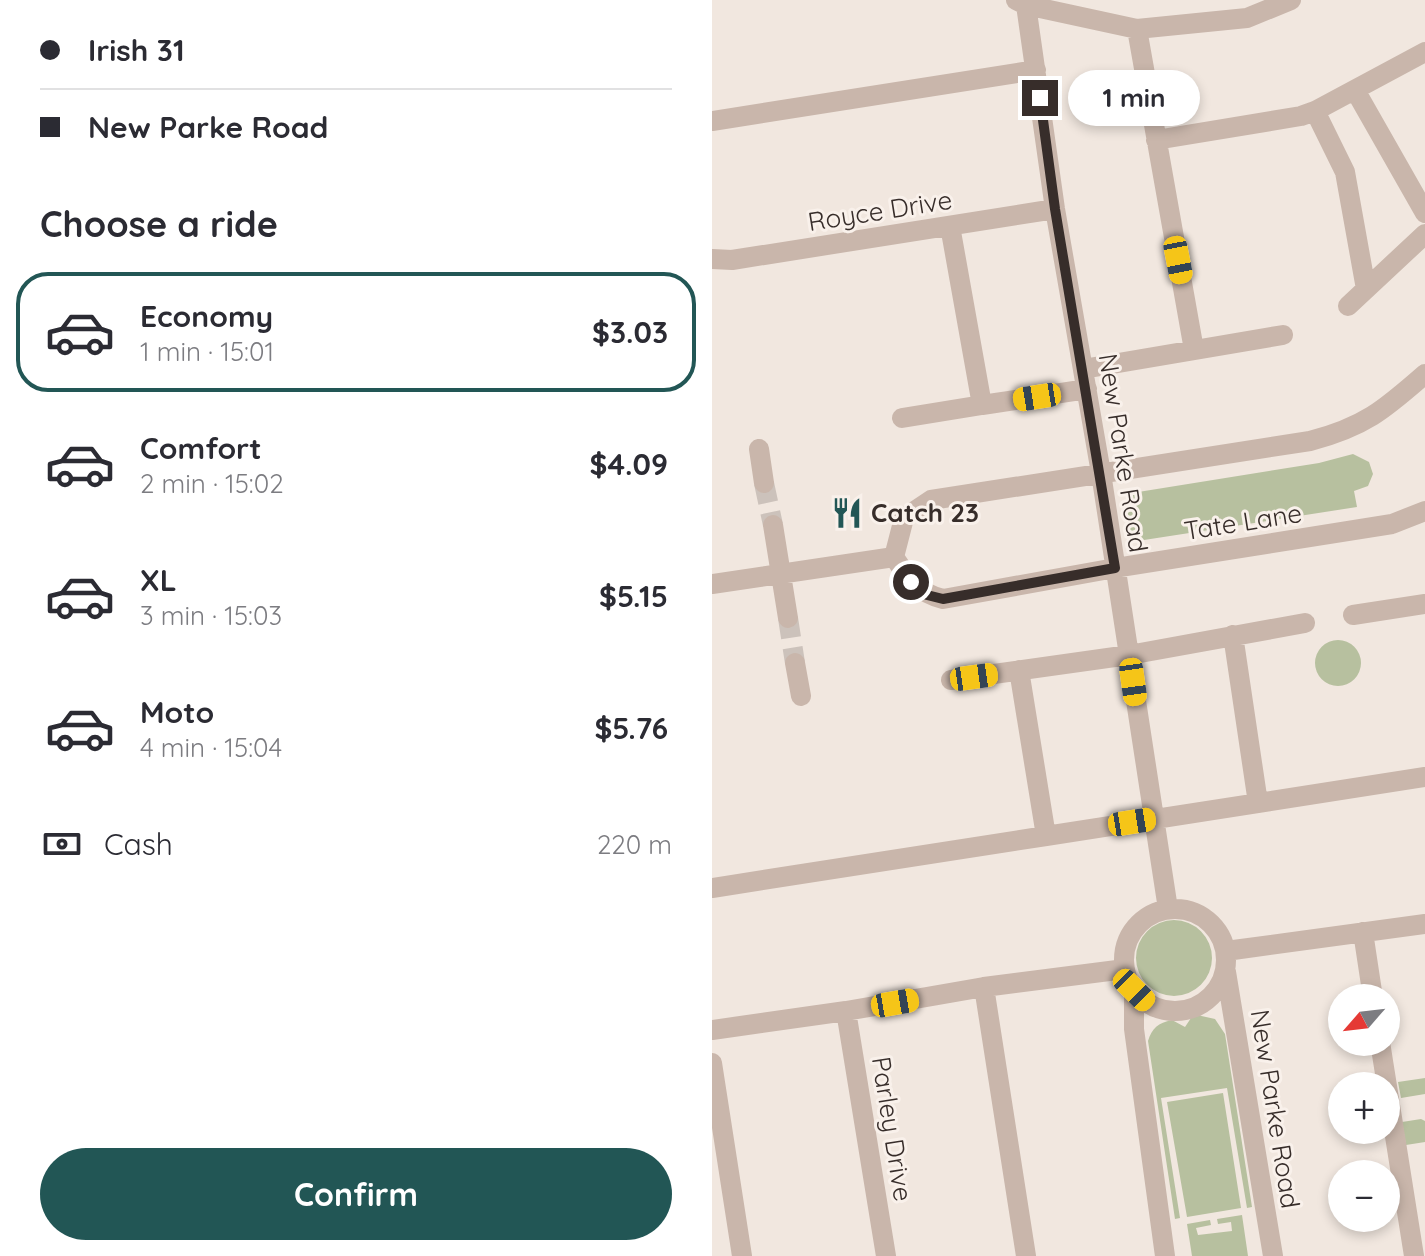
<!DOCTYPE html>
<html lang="en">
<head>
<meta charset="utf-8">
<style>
  :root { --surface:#fff; --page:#f2f2f3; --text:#2b2b33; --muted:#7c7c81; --line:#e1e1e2; --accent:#225655 }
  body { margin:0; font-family:Quicksand,sans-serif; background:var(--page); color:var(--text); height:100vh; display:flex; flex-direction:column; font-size:30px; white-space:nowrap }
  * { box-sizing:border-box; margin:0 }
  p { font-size:26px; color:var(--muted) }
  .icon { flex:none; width:44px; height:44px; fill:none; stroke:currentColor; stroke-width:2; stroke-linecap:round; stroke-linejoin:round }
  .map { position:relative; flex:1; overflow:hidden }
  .details { display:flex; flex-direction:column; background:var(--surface); width:712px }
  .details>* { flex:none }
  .banner { display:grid; align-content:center; height:176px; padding:0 40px; background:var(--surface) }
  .needle { width:52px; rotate:242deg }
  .controls { position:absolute; left:616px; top:984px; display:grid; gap:16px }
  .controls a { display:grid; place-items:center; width:72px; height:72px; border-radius:50%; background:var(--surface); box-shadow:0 4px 12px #0003; font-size:40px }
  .end { position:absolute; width:36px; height:36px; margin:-18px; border:10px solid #372d2a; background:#fff; box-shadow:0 0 0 4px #fff }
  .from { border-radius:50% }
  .bubble { position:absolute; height:56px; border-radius:28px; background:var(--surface); box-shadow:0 4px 12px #0003; font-size:26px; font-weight:800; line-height:56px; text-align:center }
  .car { position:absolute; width:24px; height:48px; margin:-24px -12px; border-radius:10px; box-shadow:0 0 6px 2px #0007; background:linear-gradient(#f5c518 24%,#345 0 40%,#f5c518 0 76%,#345 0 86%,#f5c518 0) }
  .banner b { display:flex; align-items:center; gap:28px; height:76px; font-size:30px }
  .banner b+b { border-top:2px solid var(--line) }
  .banner i { width:20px; height:20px; background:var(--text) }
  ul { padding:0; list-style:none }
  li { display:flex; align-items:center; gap:24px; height:120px; margin:0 16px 12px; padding:0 24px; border:4px solid transparent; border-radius:32px }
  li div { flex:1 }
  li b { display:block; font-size:30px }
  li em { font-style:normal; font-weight:800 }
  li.selected { border-color:var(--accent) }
  li>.icon { width:72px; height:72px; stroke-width:1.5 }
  h2 { padding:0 40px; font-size:36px; line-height:96px }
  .pay { display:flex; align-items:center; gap:20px; height:88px; padding:0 40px; font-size:30px }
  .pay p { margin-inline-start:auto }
  .primary-button { display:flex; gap:16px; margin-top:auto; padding:16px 40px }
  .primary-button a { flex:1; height:92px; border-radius:48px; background:var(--accent); color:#fff; font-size:32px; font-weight:800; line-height:92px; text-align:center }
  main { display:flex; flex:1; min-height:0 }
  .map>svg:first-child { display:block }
</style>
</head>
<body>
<main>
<section class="details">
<div class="banner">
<b><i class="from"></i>Irish 31</b>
<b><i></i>New Parke Road</b>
</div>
<h2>Choose a ride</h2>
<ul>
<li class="selected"><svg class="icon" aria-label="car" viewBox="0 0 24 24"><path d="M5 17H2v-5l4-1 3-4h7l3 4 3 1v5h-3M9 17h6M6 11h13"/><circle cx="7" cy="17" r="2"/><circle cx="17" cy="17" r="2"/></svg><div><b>Economy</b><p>1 min · 15:01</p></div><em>$3.03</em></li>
<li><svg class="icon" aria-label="car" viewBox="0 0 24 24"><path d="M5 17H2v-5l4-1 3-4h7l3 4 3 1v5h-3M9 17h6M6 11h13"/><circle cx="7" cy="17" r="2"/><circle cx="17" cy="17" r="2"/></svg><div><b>Comfort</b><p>2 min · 15:02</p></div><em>$4.09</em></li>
<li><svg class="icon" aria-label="car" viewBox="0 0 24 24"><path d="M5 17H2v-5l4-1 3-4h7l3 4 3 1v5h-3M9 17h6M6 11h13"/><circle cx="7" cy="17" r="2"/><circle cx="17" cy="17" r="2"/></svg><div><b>XL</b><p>3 min · 15:03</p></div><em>$5.15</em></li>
<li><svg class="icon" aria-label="car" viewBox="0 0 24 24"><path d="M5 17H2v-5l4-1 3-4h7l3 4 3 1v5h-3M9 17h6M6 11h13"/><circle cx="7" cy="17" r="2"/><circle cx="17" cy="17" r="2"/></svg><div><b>Moto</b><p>4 min · 15:04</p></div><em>$5.76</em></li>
</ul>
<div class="pay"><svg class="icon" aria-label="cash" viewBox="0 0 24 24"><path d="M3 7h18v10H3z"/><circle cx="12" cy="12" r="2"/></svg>Cash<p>220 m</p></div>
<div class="primary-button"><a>Confirm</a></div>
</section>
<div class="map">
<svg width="713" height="1256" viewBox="0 0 713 1256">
  <rect width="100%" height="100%" fill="#f1e7df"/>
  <!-- green -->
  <path fill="#b7c09f" d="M641,454L657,462L661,474L656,486L642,491L645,507L432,540L422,537C413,524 406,504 420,493L607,463Z
    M603 663a23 23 0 1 1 46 0a23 23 0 1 1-46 0Z
    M424 958a38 38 0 1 1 76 0a38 38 0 1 1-76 0Z
    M485,1015L503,1019L513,1034L540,1207L535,1208L515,1088L449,1098L468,1218L463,1219L436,1041C440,1028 446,1023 460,1020L473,1027L479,1018Z
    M713,1078V1094L689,1098L686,1082Z
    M511,1093L529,1208L475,1217L455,1102Z
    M709,1119L713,1121V1142L694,1145L690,1122Z
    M530,1215L536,1256H480L475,1224L498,1220L499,1225L484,1228L486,1235L520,1231L519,1222L506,1224L505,1219Z"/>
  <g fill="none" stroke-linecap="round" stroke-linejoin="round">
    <!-- minor-tunnel -->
    <path stroke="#ccc2bb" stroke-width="20" stroke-dasharray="20 10" stroke-linecap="butt" d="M52,483L61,525
      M76,618L83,663"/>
    <!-- minor -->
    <path stroke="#c9b6ab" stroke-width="20" d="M304,0L314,5L425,29L535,18L579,0
      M314,5L343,209L389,473L456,909
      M425,29L482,350
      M643,90L713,213
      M603,111L633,172L654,289
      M0,121L324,70
      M444,140L589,116L603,111L713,52
      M238,226L270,405L375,389
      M0,259L20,260L343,209
      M636,306L713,234
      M371,369L571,335
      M190,418L270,405
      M47,449L52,483
      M61,525L76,618
      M182,557L192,518L219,500L598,441C652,427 672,410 713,374
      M182,557C196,578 206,593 231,599L403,568L680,524L713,511
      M0,584L182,557
      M641,615L713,604
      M521,635L546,803
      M83,663L89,696
      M307,670L334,836L713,777
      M239,680L417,655L593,623
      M0,888L334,836
      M412 960a51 51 0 1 1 102 0a51 51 0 1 1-102 0Z
      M651,932L661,998
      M514,951L713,924
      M514,972L561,1256
      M272,987L314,1256
      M422,990V1029L453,1256
      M134,1011L174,1256
      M0,1030L134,1011L272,987L413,969
      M668,1042L702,1256
      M0,1063L30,1256"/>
  </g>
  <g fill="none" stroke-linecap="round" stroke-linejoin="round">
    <!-- route -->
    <path stroke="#372d2a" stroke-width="10" d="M199,582L215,595L231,599L403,568L343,209L328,98"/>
  </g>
  <!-- icons -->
  <defs>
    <symbol id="restaurant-bare" viewBox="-9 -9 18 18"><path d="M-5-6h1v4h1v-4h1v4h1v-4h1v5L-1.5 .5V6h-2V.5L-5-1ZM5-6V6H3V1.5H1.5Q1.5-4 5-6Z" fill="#225655" stroke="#f9f1eb" stroke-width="2.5" paint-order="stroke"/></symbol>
  </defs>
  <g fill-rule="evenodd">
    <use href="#restaurant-bare" x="113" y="491" width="44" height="44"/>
  </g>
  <g text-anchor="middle" stroke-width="6" stroke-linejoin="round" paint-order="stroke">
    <!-- street labels -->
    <g font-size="26" fill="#372d2a" stroke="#f9f1eb">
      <text transform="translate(168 211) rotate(-9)" y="9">Royce Drive</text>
      <text transform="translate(411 453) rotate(81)" y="9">New Parke Road</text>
      <text transform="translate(531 522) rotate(-9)" y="9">Tate Lane</text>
      <text transform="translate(563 1109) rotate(81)" y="9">New Parke Road</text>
      <text transform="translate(180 1129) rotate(81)" y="9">Parley Drive</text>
    </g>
    <!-- poi labels -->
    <g font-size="26" font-weight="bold" fill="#372d2a" stroke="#f9f1eb" text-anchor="start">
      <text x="159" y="522">Catch 23</text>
    </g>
  </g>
</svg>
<div class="controls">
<a><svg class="needle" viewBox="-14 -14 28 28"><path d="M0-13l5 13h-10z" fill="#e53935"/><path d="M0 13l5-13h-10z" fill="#7c7c81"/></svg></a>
<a>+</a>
<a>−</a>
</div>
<i class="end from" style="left:199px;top:582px"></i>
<i class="end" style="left:328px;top:98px"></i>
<div class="bubble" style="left:356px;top:70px;width:132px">1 min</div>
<i class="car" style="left:466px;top:260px;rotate:169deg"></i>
<i class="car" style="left:325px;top:397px;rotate:261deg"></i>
<i class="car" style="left:262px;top:677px;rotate:82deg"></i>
<i class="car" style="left:421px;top:682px;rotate:172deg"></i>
<i class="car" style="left:420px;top:822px;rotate:81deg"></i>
<i class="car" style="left:422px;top:990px;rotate:135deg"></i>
<i class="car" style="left:183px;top:1003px;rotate:80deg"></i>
</div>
</main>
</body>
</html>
